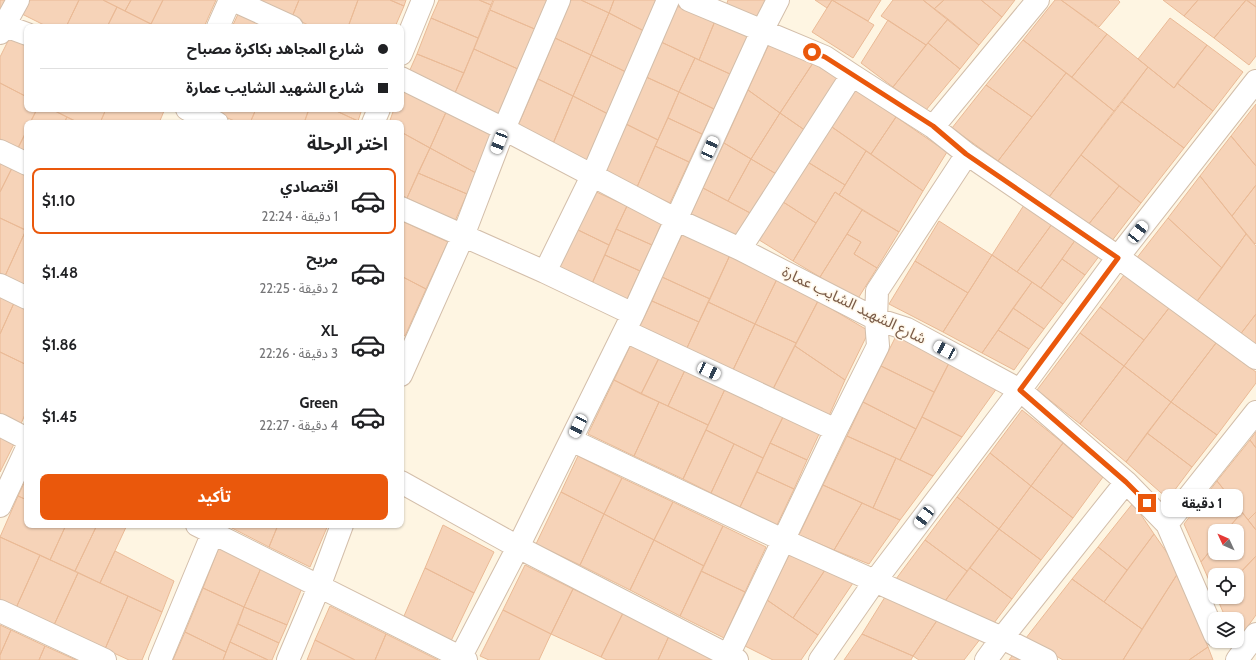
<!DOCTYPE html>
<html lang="ar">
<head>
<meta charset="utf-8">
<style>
  :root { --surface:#fff; --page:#f6f6f6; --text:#202124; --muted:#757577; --line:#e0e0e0; --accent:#ea580c }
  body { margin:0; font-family:Cabin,"Noto Sans Arabic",sans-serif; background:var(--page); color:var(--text); direction:rtl; height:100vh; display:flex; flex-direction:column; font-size:15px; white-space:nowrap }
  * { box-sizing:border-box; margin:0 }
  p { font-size:13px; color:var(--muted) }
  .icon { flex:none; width:22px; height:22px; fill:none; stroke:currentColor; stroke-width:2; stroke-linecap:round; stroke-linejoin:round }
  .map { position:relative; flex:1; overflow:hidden; direction:ltr }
  .drawer { position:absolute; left:24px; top:120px; width:380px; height:408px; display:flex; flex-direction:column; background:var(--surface); border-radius:8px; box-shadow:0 1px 3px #0004; direction:rtl }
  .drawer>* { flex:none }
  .guide { position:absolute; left:24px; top:24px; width:380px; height:88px; border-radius:8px; box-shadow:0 1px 3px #0004; direction:rtl; display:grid; align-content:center; height:88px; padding:0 16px; background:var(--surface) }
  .needle { width:26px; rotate:314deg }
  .controls { position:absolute; left:1208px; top:524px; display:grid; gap:8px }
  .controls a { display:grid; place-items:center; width:36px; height:36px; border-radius:8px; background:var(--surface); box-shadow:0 1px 3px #0004; font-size:20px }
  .end { position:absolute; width:18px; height:18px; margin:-9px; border:5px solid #ea580c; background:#fff; box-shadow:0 0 0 2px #fff }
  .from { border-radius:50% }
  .bubble { position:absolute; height:28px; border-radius:8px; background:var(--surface); box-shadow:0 1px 3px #0004; font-size:13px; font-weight:700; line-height:28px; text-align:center; direction:rtl }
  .car { position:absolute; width:12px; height:24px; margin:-12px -6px; border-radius:5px; box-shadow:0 0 3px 1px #0007; background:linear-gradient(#fff 24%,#345 0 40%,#fff 0 76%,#345 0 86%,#fff 0) }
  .guide b { display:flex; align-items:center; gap:14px; height:38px; font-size:15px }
  .guide b+b { border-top:1px solid var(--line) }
  .guide i { width:10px; height:10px; background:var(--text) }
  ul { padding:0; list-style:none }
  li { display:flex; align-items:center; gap:12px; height:66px; margin:0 8px 6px; padding:0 8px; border:2px solid transparent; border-radius:8px }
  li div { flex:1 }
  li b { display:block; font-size:15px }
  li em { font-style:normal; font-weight:700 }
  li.on { border-color:var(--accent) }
  li>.icon { width:36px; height:36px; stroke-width:1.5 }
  h2 { padding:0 16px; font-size:18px; line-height:48px }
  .primary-button { display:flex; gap:8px; margin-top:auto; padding:8px 16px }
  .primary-button a { flex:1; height:46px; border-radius:8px; background:var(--accent); color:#fff; font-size:16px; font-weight:700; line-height:46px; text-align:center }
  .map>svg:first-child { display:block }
</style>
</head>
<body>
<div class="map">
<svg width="1256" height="660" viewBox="0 0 1256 660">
  <rect width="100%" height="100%" fill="#fef5e2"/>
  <!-- building -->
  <path fill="#f6d3b8" stroke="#eaba96" d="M0,0H7L0,12Z
    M30,0H79L66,27H48L22,14Z
    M79,0H103L117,7L107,27H66Z
    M103,0H131L125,11Z
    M131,0H163L151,24L125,11Z
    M163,0H216L204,27H157L151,24Z
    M255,0H299L292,17Z
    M299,0H358L348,27H312L292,17Z
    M358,0H390L404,6L395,27H348Z
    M390,0H406L404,6Z
    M439,0H479L491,5L478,38L431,18Z
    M479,0H493L491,5Z
    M494,0H549L537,30L490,10Z
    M571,0H581L609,13L591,55L555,38Z
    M581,0H614L609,13Z
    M614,0H658L644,31L609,13Z
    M728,0H767L758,20L726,6Z
    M815,0H832L827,8Z
    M832,0L874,25L853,58L812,32Z
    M832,0H881L868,21Z
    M893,0H923L948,19L926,45L881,16Z
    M923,0H944L934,9Z
    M944,0H981L1002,17L979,45L934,9Z
    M981,0H1015L1002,17Z
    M1055,0H1061L1107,34L1072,77L1023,40Z
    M1061,0H1118L1120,2L1099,27Z
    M1163,0H1198L1184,16Z
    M1198,0H1246L1214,38L1184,16Z
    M1246,0L1256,7V56L1249,65L1214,38Z
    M1247,0H1256V7Z
    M674,5L715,21L699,60L659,41Z
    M117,7L151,24L150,27H107Z
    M490,10L537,30L520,70L474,49Z
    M239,12L273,27H232Z
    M609,13L644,31L626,72L591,55Z
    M431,18L478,38L464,73L417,54Z
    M1170,18L1207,45L1174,88L1138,59Z
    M948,19L979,45L960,69L928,43Z
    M888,20L926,45L893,87L861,63Z
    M715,21L749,35L730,74L699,60Z
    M1107,34L1148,67L1114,111L1072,77Z
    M11,35L27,43V97L0,83V57Z
    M555,38L591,55L573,96L538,79Z
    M1023,40L1066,73L1032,117L986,85Z
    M659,41L695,58L679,92L644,76Z
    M928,43L960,69L926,110L893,87Z
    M769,44L813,63L780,113L748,90Z
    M1207,45L1243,72L1213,111L1177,83Z
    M474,49L520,70L500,118L454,95Z
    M417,54L464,73L454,95L409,72Z
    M591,55L626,72L608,114L573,96Z
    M695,58L730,74L714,109L679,92Z
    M813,63L839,79L806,131L780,113Z
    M1148,67L1174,88L1177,83L1213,111L1184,148L1122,102Z
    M1066,73L1114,111L1049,197L998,161Z
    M644,76L679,92L658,140L624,123Z
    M538,79L573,96L552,146L517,128Z
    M0,83L27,97V109H37L30,123H27V130L18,148L0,139Z
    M986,85L1032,117L998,161L952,128Z
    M854,87L896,117L871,154L829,125Z
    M403,88L447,110L430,148L401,132V123H389L394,109H401V93Z
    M748,90L780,113L751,159L724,143Z
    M679,92L714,109L702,134L668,118Z
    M573,96L608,114L586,163L552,146Z
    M1122,102L1184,148L1141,203L1081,155Z
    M1256,104V166L1231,136Z
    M37,109H51L67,117L64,123H30Z
    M51,109H106L100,123H79Z
    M106,109H160L164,111L159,123H100Z
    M207,109H256L250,123H239Z
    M256,109H309L304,123H250Z
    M309,109H332L358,121L357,123H304Z
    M332,109H362L358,121Z
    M447,110L493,133L476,173L430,148Z
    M780,113L806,131L778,175L751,159Z
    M67,117L79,123H64Z
    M896,117L947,152L923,191L871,154Z
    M668,118L702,134L689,162L655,146Z
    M624,123L658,140L637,187L603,172Z
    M829,125L866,151L845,185L806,161Z
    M27,130V153L18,148Z
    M401,132L430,148L407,198L401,195Z
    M1231,136L1256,166V185L1232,216L1200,176Z
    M724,143L751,159L728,201L703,188Z
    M655,146L689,162L670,203L637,187Z
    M430,148L476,173L467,194L418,173Z
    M866,151L923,191L899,232L839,195Z
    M1081,155L1119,186L1088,225L1049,197Z
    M751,159L778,175L752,214L728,201Z
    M806,161L845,185L839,195L835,192L816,223L780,200Z
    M0,162L12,168L0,192Z
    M12,168L27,175V231L0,218V192Z
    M418,173L467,194L455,221L407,198Z
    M1200,176L1246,234L1222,268L1168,218Z
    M1256,185V243L1255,244L1232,216Z
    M1119,186L1141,203L1111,242L1088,225Z
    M703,188L752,214L738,236L691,214Z
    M592,190L627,206L609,245L574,228Z
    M835,192L862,210L820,277L793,261Z
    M780,200L816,223L793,261L756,238Z
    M1024,205L1052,224L1017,272L992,255Z
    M627,206L662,222L652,245L616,229Z
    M862,210L899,232L877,268L854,254L861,242L847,234Z
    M0,218L26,230L5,276L0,273Z
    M1168,218L1222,268L1195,304L1136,259Z
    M939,221L992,255L968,293L915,261Z
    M404,222L448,242L426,289L401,276V228Z
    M1052,224L1076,239L1041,288L1017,272Z
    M574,228L609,245L590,288L553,271Z
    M616,229L652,245L640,271L605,255Z
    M26,230L27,231V286L5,276Z
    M683,233L730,255L710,299L662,277Z
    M847,234L861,242L854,254L877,268L857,300L820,277Z
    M1246,234L1256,246V314L1239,336L1195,304Z
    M1076,239L1100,255L1085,275L1062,259Z
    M605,255L640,271L625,304L590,288Z
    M730,255L778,277L755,324L708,302Z
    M992,255L1032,282L982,353L943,332Z
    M1062,259L1085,275L1063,304L1041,288Z
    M915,261L968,293L943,332L889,304Z
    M1124,275L1169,308L1144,340L1100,307Z
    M401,276L426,289L405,336L401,334Z
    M662,277L710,299L699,322L652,301Z
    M778,277L818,301L796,343L755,324Z
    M1032,282L1063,304L1044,329L1013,308Z
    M0,296L14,303L0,334Z
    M652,301L699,322L686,350L639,328Z
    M818,301L869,331L845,380L795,346Z
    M708,302L755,324L732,372L686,350Z
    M14,303L27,309V365L0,352V334Z
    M1100,307L1144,340L1124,366L1080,333Z
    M1013,308L1044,329L1029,349L998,330Z
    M1169,308L1216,343L1171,402L1124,366Z
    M1256,314V348L1239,336Z
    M755,324L796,343L772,391L732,372Z
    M998,330L1029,349L1014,370L982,353Z
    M1080,333L1124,366L1080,424L1037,390Z
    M896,336L949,363L934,392L881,366Z
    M632,342L660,356L641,394L614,380Z
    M1216,343L1256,372V383L1217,435L1171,402Z
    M795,346L845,380L828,418L772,391Z
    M0,352L27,365V410L20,426L0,416Z
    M660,356L686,368L668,406L641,394Z
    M949,363L997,388L962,437L922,417Z
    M881,366L934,392L916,429L863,402Z
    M1124,366L1171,402L1126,462L1080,424Z
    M686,368L726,387L708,425L668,406Z
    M614,380L659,402L634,456L588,434Z
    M726,387L784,415L763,458L706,430Z
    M659,402L708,425L683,479L634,456Z
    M863,402L916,429L900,460L847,436Z
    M1171,402L1217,435L1192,467L1147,433Z
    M1022,410L1063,443L1031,486L990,453Z
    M784,415L820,432L807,460L770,443Z
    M922,417L962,437L933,476L900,460Z
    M706,430L734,444L711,493L683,479Z
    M1256,432V448L1250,440Z
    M1147,433L1192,467L1168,499L1126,462Z
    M847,436L896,458L873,508L823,485Z
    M0,437L14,444L0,472Z
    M1250,440L1256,448V512L1248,520L1217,481Z
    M770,443L807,460L794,489L757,472Z
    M1063,443L1103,477L1073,518L1031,486Z
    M734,444L763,458L740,507L711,493Z
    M990,453L1031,486L999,529L957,497Z
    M578,456L622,478L604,514L561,492Z
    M896,458L933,476L900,520L873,508Z
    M757,472L794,489L777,525L740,507Z
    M27,477V500L18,496Z
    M622,478L673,502L654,540L604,514Z
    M1217,481L1242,512L1226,531H1215V545L1201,562L1184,524Z
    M823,485L862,503L834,550L799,535Z
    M1031,486L1073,518L1041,560L999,529Z
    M561,492L604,514L580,565L536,544Z
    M18,496L27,500V525H66L50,560L0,537Z
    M957,497L999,529L967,571L925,540Z
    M673,502L723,526L704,566L654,540Z
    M862,503L900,520L869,564L834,550Z
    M1133,503L1154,534L1127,570L1098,547Z
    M1242,512L1256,530V556L1237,576V575H1215V594L1201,562L1215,545V553H1237V531H1226Z
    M1256,512V530L1248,520Z
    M604,514L654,540L630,590L580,565Z
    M66,525H97L75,571L50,560Z
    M97,525H127L100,583L75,571Z
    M228,525H278L269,547L228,526Z
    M278,525H328L310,567L269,547Z
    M443,525L494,552L474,593L425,568Z
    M723,526L766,547L745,592L701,571Z
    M999,529L1041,560L1012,599L970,568Z
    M1154,534L1172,560L1178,573L1142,629L1104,602Z
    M0,537L40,555L16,608L0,601Z
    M654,540L704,566L680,616L630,590Z
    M925,540L967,571L945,601L896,579Z
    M219,547L261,568L244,607L203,588Z
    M1098,547L1127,570L1104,602L1072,579Z
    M115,551L174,581L162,612L100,583Z
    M40,555L78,573L54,625L16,608Z
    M789,555L825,570L793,618L767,600Z
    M1256,556V615L1237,641V619H1226L1217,598L1237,597V576Z
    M525,565L573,589L551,634L503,610Z
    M261,568L302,588L287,625L244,607Z
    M425,568L474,593L451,641L404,616Z
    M970,568L1012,599L994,623L945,601Z
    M825,570L853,583L818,635L793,618Z
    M701,571L745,592L724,638L680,616Z
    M78,573L128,596L105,649L54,625Z
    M1178,573L1208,647L1189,660H1123Z
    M1072,579L1142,629L1123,660H1063L1026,638Z
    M203,588L244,607L226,652L185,632Z
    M573,589L623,613L601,657L551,634Z
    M128,596L162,612L142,660H129L105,649Z
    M885,597L938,619L913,656L862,634Z
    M767,600L818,635L801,660H773L745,646Z
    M330,606L386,634L375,660H355L315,640Z
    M244,607L287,625L279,643L238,624Z
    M503,610L551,634L539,660H489L480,656Z
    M623,613L669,636L658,660H607L601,657Z
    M938,619L981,638L964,660H919L913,656Z
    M238,624L279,643L272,660H268L230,642Z
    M0,625L11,630L0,655Z
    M11,630L45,646L39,660H0V655Z
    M185,632L226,652L223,660H173Z
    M386,634L438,660H375Z
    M862,634L913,656L911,660H844Z
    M669,636L714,658L713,660H658Z
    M315,640L355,660H307Z
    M230,642L268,660H223Z
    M45,646L76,660H39Z
    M1208,647L1213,660H1189Z
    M1015,652L1031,660H1009Z"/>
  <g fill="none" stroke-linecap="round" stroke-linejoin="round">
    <defs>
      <path id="street" d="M233,0L292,27
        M689,0L825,57L852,75L933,127L967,154L1118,257L1256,358
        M0,24L27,34
        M218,27L230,0
        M0,33L18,0
        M401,54L423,0
        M401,78L504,129L677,220L740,249L876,319L907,329L1020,390L1126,482L1167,524L1215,635
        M187,109L217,123
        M373,123L379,109
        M933,127L1038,0
        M0,151L27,164
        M401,208L545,272L633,314
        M740,249L852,75
        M545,272L592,176L668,0
        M0,285L27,298
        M625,331L836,430
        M401,375L463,236L504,129L559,0
        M0,425L27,439
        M571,440L783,540L1002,638L1046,660
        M401,482L518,547L737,660
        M0,506L27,448
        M1167,524L1256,412
        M197,525L466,660
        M0,611L105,660
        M160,660L216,525
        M288,660L319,587L342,525
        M459,660L518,547L633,314L762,31L778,0
        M726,660L836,430L878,346L876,319L877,291L967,154
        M820,660L875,581L1020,390L1118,257L1256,81
        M986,660L1002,638L1126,482
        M1237,660L1256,634"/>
    </defs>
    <!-- street casing -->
    <use href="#street" stroke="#d3beaa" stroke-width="24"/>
    <!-- street -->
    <use href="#street" stroke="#fff" stroke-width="22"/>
  </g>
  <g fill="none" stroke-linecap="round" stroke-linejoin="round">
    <!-- route -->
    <path stroke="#ea580c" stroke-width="5" d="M812,52L825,57L933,126L966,154L1118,258L1020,390L1126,482L1147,503"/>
  </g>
  <g text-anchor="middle" stroke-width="3" stroke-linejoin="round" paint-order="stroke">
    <!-- street labels -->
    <g font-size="15" fill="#795a46" stroke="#fff8eb">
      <text transform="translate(854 305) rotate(26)" y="5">شارع الشهيد الشايب عمارة</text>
    </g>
  </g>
</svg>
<div class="controls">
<a><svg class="needle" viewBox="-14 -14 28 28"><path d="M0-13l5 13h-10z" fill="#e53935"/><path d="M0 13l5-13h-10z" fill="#757577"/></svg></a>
<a><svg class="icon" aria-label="locate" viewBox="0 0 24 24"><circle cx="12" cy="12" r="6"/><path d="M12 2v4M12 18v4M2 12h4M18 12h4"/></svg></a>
<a><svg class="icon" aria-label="layers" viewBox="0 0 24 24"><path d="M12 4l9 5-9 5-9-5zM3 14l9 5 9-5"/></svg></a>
</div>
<i class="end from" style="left:812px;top:52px"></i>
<i class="end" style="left:1147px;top:503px"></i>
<div class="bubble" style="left:1161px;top:489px;width:82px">1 دقيقة</div>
<i class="car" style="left:499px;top:142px;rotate:201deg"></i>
<i class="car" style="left:710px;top:148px;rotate:24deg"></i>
<i class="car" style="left:1138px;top:232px;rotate:38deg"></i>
<i class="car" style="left:945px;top:350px;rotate:298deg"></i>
<i class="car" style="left:709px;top:371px;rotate:115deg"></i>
<i class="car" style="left:578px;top:426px;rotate:206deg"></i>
<i class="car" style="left:924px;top:517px;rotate:217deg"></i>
<div class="guide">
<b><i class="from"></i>شارع المجاهد بكاكرة مصباح</b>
<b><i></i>شارع الشهيد الشايب عمارة</b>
</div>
<section class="drawer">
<h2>اختر الرحلة</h2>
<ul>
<li class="on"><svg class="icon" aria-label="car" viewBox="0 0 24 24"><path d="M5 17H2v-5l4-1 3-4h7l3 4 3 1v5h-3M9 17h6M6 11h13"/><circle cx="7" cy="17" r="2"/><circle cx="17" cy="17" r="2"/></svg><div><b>اقتصادي</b><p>1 دقيقة · 22:24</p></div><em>$1.10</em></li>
<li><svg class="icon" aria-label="car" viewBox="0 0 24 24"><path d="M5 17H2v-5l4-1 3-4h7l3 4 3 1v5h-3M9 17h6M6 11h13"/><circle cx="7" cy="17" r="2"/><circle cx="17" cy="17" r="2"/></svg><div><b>مريح</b><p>2 دقيقة · 22:25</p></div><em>$1.48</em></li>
<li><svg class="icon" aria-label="car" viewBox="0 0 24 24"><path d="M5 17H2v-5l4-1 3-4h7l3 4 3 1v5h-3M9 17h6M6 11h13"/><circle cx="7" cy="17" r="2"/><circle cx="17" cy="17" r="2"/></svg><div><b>XL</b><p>3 دقيقة · 22:26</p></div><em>$1.86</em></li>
<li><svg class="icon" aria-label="car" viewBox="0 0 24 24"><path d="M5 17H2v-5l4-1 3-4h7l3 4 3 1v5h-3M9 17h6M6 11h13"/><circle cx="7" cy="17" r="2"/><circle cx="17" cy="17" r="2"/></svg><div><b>Green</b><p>4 دقيقة · 22:27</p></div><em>$1.45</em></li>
</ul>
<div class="primary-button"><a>تأكيد</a></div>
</section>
</div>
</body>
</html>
